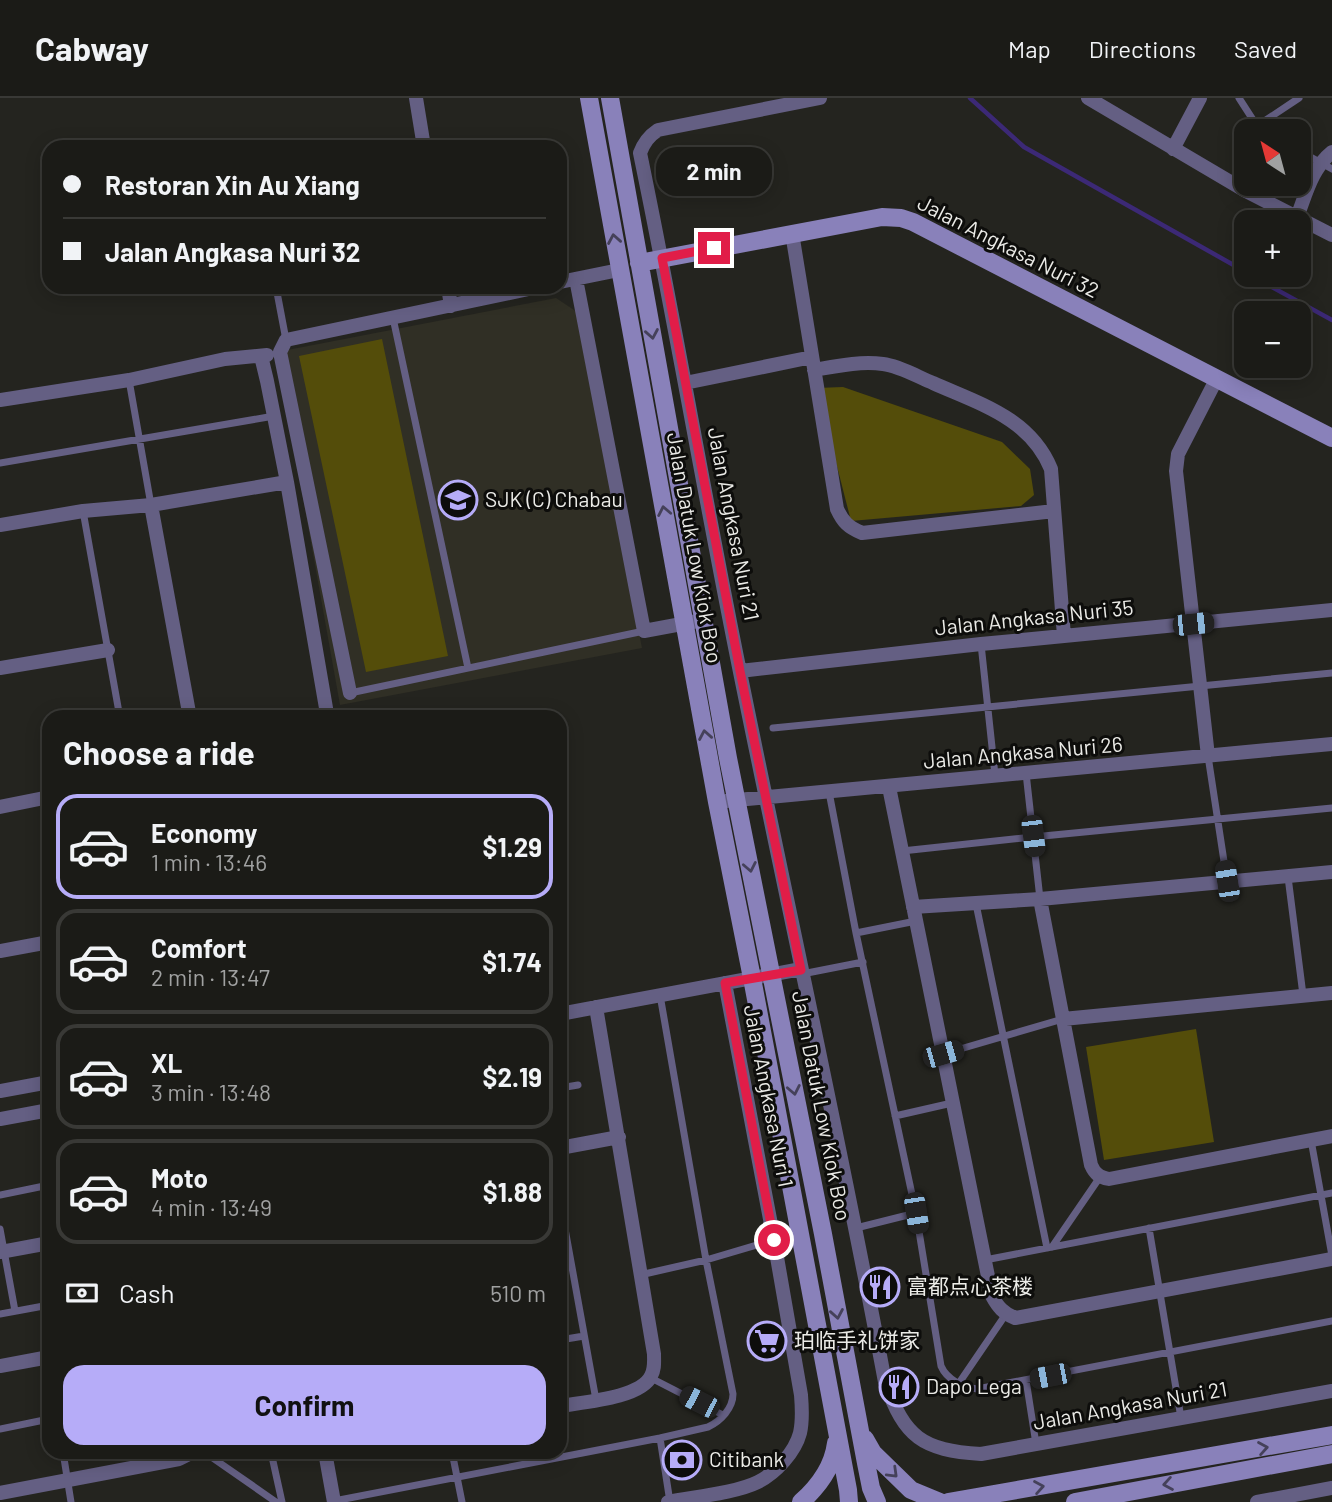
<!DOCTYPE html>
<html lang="en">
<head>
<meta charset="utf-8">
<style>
  :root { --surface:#1b1b17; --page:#242420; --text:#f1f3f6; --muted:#a0a1a1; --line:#393936; --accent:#b6acf8 }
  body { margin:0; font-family:Barlow,"Noto Sans SC",sans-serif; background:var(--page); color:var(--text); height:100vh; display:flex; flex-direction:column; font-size:26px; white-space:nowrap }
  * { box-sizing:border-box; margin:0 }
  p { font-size:23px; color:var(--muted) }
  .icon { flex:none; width:38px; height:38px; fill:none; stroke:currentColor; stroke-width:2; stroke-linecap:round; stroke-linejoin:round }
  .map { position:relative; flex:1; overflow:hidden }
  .panel { position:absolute; left:42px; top:612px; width:525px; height:749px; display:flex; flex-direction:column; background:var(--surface); border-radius:21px; box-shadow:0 4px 18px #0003,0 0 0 2px var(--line) }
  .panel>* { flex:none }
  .guide { position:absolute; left:42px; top:42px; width:525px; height:154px; border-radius:21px; box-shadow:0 4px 18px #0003,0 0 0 2px var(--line); display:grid; align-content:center; height:154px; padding:0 21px; background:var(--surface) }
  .needle { width:46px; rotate:324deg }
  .tools { position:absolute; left:1234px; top:21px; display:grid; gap:14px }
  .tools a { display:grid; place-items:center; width:77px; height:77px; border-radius:14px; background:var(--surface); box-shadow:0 4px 18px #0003,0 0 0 2px var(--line); font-size:35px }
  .end { position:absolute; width:32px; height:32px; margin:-16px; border:9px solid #e11d48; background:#fff; box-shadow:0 0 0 4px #fff }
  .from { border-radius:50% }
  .bubble { position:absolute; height:49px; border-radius:21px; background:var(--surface); box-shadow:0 4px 18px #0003,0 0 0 2px var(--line); font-size:23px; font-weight:700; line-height:49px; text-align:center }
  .car { position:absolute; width:21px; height:42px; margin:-21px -10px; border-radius:9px; box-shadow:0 0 5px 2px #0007; background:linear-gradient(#222 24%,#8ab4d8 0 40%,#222 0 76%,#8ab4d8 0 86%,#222 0) }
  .guide b { display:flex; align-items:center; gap:24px; height:66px; font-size:26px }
  .guide b+b { border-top:2px solid var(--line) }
  .guide i { width:18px; height:18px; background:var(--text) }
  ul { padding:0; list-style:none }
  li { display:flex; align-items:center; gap:21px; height:105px; margin:0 14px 10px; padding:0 7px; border:4px solid var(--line); border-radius:21px }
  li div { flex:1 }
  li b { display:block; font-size:26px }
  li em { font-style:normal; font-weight:700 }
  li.current { border-color:var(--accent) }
  li>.icon { width:63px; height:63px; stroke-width:1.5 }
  h2 { padding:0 21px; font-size:32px; line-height:84px }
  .pay { display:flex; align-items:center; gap:18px; height:77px; padding:0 21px; font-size:26px }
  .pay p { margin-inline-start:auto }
  .primary-button { display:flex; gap:14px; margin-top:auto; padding:14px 21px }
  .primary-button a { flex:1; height:80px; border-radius:21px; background:var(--accent); color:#111; font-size:28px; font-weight:700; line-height:80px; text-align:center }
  header { display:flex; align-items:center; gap:42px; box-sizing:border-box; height:98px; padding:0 35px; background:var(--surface); border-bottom:2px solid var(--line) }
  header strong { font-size:33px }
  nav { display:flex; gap:38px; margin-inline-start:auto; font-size:24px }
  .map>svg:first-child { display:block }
</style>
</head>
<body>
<header>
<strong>Cabway</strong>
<nav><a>Map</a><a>Directions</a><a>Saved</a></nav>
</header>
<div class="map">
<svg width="1332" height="1404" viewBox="0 0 1332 1404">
  <rect width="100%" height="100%" fill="#24241f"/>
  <!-- built -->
  <path fill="#302f25" d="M556,200L577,214L642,550L340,607L277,254Z"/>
  <!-- green -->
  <path fill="#544d0a" d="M382,241L448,558L366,574L299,258Z
    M843,289L1002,344L1030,371L1034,397L1021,408L851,423L817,290Z
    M1196,931L1214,1044L1104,1062L1086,949Z"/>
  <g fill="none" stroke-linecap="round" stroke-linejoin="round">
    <!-- stream -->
    <path stroke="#3c2976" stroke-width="4.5" d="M970,0L1024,49L1246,174
      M1250,177L1332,222"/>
    <!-- lane -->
    <path stroke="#645f83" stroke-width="7" d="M1239,0L1257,28L1266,33
      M1257,28L1299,0
      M1298,52L1332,71
      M276,189L286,242
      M393,220L468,570
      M129,282L151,407
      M0,365L274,318
      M83,413L120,620
      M981,546L995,677
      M350,595L644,533
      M773,630L1332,575
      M1208,658L1227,783
      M1026,675L1040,801
      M829,694L856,835L916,1115L941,1268C947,1282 963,1289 977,1291L1332,1223
      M902,753L1033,739L1332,710
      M1288,779L1303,897
      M976,806L1047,1150
      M856,835L916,823
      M802,876L863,864
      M943,956L1063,921
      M560,990L578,987
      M895,1018L952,1005
      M1311,1042L1332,1158
      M0,1097L49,1087
      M560,1103L596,1302
      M856,1130L916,1115
      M1149,1130L1181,1320
      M0,1131L15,1213
      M1052,1149L1100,1079
      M985,1162L1332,1095
      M640,1177L706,1162L774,1142
      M0,1216L49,1207
      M560,1242L584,1238
      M651,1280L723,1317
      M1026,1282L1036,1346
      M959,1285L1006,1216
      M0,1331L49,1321
      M660,1340L670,1404
      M63,1354L71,1404
      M204,1354L276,1404
      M271,1354L282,1404
      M452,1354L462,1404
      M334,1403L660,1340L708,1329C721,1323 733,1310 733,1296L706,1162L660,897"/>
    <!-- street -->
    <path stroke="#645f83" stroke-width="14" d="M416,0L424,49
      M820,0L658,32C649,38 644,44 640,55C676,228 705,402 740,574C788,811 841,1047 885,1284C905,1340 922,1352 981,1356L1332,1293
      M1088,0L1244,92L1332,137
      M1173,51L1200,0
      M1297,119C1306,96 1312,70 1332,54
      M792,135L837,411C843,424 848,429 862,435L1054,413
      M576,181L644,533L703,522
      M560,184L619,172
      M448,189L451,208
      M261,258L267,283L287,384L326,610V620
      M814,272C837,268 860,263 883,266C900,268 918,279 933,285C980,306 1030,320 1051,371L1064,538
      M685,285L812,259
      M0,302L129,282L225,261L267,257
      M151,407L190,620
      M0,427L83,413L151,407L287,384
      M0,570L108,552
      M740,573L981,546L1332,512
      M350,595L280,254L286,242L538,189
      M1208,658L1176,373L1178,356L1217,280
      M889,689L992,1198C998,1209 1003,1215 1015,1220L1332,1161
      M726,703L1332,646
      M0,709L49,699
      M1040,801L1091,1067C1095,1076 1099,1079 1109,1081L1332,1038
      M913,809L1040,801L1332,774
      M0,853L49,844
      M560,916L801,871
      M1063,921L1332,895
      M0,993L49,984
      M0,1021L49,1012
      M560,1050L619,1039
      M0,1154L49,1145
      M0,1268L49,1259
      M560,1308C583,1304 641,1300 651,1278C655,1271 654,1264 654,1256L596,909
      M325,1354L334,1404
      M0,1395L179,1361L193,1354
      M668,1404C693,1399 736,1395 758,1384C776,1375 795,1354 800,1335C803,1322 802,1309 801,1297L774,1142L725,885
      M1257,1404L1332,1390"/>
    <!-- secondary -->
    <path stroke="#8981ba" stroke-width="18" d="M589,0L717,704L752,880L848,1392L849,1404
      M610,0L728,660L823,1136L866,1365L871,1390L877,1404
      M639,165L882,119L901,120L913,124L1332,340
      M865,1341L873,1355L911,1392L940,1404
      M801,1404C819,1388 833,1369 836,1345
      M948,1404L1332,1337
      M1075,1404L1332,1356"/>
  </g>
  <!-- one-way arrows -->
  <defs><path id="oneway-chevron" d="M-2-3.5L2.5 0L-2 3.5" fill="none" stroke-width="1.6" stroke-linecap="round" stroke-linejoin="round" transform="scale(1.75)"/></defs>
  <g stroke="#45415a">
    <use href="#oneway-chevron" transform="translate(614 141) rotate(-100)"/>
    <use href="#oneway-chevron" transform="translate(652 236) rotate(80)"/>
    <use href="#oneway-chevron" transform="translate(664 413) rotate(-101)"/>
    <use href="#oneway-chevron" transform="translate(705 637) rotate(-100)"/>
    <use href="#oneway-chevron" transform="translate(750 769) rotate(79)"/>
    <use href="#oneway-chevron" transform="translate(794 992) rotate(79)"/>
    <use href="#oneway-chevron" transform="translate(837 1216) rotate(80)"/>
    <use href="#oneway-chevron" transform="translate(1263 1350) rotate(-10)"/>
    <use href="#oneway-chevron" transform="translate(893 1375) rotate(44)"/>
    <use href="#oneway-chevron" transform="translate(1168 1386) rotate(170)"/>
    <use href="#oneway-chevron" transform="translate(1039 1389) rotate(-10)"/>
  </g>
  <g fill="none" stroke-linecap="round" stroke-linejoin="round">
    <!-- route -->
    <path stroke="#e11d48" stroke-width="9" d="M714,150L662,160L740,573L801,872L725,885L774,1142"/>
  </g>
  <!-- icons -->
  <defs>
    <symbol id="school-ring" viewBox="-11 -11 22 22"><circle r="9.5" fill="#0d0d0b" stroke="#b6acf8" stroke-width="1.5"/><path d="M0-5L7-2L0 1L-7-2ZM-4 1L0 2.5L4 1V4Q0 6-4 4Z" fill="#b6acf8"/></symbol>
    <symbol id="restaurant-ring" viewBox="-11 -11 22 22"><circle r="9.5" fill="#0d0d0b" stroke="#b6acf8" stroke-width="1.5"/><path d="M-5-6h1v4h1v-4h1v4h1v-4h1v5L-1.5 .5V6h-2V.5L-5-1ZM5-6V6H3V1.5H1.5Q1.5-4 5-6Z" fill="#b6acf8"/></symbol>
    <symbol id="supermarket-ring" viewBox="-11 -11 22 22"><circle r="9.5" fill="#0d0d0b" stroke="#b6acf8" stroke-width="1.5"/><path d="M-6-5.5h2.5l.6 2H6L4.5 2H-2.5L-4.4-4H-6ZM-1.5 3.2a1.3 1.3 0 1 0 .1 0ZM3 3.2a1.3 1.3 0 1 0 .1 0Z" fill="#b6acf8"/></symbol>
    <symbol id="bank-ring" viewBox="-11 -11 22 22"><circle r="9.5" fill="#0d0d0b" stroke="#b6acf8" stroke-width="1.5"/><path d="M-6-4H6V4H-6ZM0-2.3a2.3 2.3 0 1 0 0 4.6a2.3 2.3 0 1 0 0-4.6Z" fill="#b6acf8"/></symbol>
  </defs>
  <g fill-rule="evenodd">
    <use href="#school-ring" x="436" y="380" width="44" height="44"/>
    <use href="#restaurant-ring" x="858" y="1167" width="44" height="44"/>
    <use href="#supermarket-ring" x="745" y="1221" width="44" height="44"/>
    <use href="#restaurant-ring" x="877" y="1267" width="44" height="44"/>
    <use href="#bank-ring" x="660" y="1340" width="44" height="44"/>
  </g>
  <g text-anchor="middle" stroke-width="6" stroke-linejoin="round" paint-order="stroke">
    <!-- street labels -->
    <g font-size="21" fill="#ebebe7" stroke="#0d0d0b">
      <text transform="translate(1008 149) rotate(27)" y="7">Jalan Angkasa Nuri 32</text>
      <text transform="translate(733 426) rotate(79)" y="7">Jalan Angkasa Nuri 21</text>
      <text transform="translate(694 450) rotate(80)" y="7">Jalan Datuk Low Kiok Boo</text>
      <text transform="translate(1034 520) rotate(-6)" y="7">Jalan Angkasa Nuri 35</text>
      <text transform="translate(1023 655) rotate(-5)" y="7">Jalan Angkasa Nuri 26</text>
      <text transform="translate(768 998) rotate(79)" y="7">Jalan Angkasa Nuri 1</text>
      <text transform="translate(821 1008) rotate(79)" y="7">Jalan Datuk Low Kiok Boo</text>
      <text transform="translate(1130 1308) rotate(-10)" y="7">Jalan Angkasa Nuri 21</text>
    </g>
    <!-- poi labels -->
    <g font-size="21" fill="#ebebe7" stroke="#0d0d0b" text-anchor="start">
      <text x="485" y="409">SJK (C) Chabau</text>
      <text x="907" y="1196">富都点心茶楼</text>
      <text x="794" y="1250">珀临手礼饼家</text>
      <text x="926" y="1296">Dapo Lega</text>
      <text x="709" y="1369">Citibank</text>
    </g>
  </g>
</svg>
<div class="tools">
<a><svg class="needle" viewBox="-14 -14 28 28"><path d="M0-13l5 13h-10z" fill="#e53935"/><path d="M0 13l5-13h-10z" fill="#a0a1a1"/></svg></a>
<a>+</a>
<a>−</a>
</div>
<i class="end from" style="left:774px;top:1142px"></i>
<i class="end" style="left:714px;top:150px"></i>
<div class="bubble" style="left:656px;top:49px;width:116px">2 min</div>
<i class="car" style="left:1193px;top:526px;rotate:84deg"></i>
<i class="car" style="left:1033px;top:738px;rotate:173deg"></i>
<i class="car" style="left:1227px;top:783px;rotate:351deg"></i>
<i class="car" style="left:943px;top:956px;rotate:74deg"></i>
<i class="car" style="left:916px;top:1115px;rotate:171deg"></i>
<i class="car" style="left:1050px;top:1278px;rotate:259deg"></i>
<i class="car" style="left:699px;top:1304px;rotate:297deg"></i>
<div class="guide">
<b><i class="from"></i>Restoran Xin Au Xiang</b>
<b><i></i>Jalan Angkasa Nuri 32</b>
</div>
<section class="panel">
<h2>Choose a ride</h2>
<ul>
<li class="current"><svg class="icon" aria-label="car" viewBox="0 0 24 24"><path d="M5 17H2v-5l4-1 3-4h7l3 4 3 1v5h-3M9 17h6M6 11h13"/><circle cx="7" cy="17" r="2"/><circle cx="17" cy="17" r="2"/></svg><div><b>Economy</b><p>1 min · 13:46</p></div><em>$1.29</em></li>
<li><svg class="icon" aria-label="car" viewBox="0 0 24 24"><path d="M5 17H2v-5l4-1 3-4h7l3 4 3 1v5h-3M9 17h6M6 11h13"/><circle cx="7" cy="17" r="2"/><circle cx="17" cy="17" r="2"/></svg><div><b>Comfort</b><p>2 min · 13:47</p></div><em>$1.74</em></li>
<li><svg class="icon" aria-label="car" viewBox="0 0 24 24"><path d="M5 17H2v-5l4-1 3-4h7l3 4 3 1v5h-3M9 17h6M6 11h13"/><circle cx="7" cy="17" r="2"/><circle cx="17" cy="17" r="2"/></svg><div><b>XL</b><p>3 min · 13:48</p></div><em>$2.19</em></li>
<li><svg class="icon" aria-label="car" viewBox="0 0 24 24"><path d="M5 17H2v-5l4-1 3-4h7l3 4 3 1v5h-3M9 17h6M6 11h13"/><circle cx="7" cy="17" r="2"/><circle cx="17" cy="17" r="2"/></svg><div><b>Moto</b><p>4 min · 13:49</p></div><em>$1.88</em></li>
</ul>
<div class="pay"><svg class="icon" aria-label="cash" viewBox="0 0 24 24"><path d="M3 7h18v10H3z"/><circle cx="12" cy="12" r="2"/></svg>Cash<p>510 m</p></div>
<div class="primary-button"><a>Confirm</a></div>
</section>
</div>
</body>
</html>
